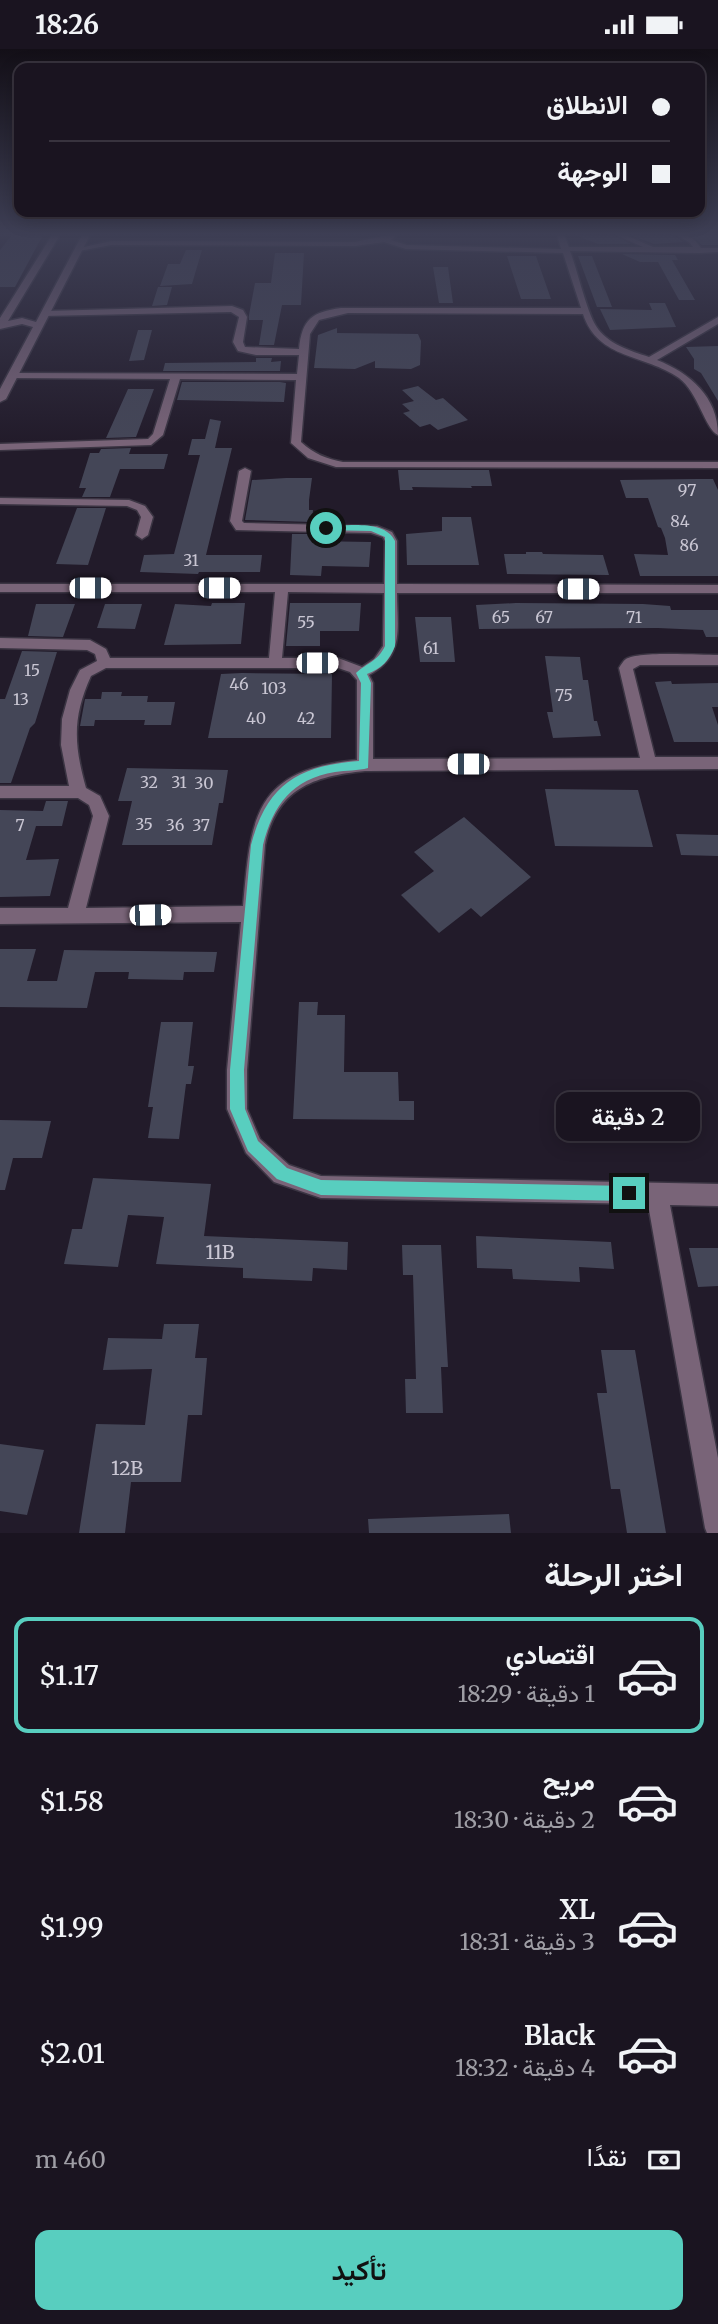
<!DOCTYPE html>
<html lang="ar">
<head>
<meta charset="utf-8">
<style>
  :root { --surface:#1a1420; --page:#231d29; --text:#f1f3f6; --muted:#9f9ea5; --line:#38333e; --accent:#58cebf }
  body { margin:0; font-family:Merriweather,Vazirmatn,serif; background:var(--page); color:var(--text); direction:rtl; height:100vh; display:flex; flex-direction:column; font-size:26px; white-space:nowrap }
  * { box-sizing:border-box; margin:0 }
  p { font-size:23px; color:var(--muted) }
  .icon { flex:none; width:38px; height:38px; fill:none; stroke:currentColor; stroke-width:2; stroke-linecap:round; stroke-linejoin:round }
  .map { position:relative; height:1484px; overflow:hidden; direction:ltr }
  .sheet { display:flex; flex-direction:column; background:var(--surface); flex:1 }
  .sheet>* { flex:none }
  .hud { position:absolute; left:14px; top:14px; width:691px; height:154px; border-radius:14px; box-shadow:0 4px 18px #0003,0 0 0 2px var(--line); direction:rtl; display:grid; align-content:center; height:154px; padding:0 35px; background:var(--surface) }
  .end { position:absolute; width:32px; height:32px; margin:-16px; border:9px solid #58cebf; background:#111; box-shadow:0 0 0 4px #111 }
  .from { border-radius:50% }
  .bubble { position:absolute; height:49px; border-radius:14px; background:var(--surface); box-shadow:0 4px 18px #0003,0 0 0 2px var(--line); font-size:23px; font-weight:600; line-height:49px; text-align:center; direction:rtl }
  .car { position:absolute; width:21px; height:42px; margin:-21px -10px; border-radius:9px; box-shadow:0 0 5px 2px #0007; background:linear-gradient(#fff 24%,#345 0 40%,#fff 0 76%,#345 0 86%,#fff 0) }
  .hud b { display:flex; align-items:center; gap:24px; height:66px; font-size:26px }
  .hud b+b { border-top:2px solid var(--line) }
  .hud i { width:18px; height:18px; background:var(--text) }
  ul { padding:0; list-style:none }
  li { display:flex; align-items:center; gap:21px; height:116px; margin:0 14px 10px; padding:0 21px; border:4px solid transparent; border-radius:14px }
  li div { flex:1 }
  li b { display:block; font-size:26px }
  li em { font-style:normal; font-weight:600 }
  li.selected { border-color:var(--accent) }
  li>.icon { width:63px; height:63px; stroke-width:1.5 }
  h2 { padding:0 35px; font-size:32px; line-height:84px }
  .pay { display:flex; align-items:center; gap:18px; height:77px; padding:0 35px; font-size:26px }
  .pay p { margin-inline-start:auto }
  .action { display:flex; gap:14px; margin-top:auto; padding:14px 35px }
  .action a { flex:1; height:80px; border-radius:14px; background:var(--accent); color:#111; font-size:28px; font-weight:600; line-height:80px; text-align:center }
  .status { display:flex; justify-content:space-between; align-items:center; height:49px; padding:0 35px; background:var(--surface); direction:ltr }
  .status svg { height:19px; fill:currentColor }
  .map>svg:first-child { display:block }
</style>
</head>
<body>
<div class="status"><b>18:26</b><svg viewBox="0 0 49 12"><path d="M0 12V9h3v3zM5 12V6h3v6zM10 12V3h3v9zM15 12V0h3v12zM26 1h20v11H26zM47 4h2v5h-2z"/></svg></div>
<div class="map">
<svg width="718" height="1484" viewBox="0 0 718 1484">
  <rect width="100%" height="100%" fill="#221b2a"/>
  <!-- building -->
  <path fill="#444657" d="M12,186H43L15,238H0V201Z
    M575,186H614L631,195H598Z
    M630,186H674L683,193L654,195Z
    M690,186H718V196H702Z
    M186,201H202L192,235L160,237L168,215H180Z
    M275,204H304L301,256H282L274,296H259L263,271H249V266L255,234H271Z
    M622,205L675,206L678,211H672L695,251H679L658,213H640Z
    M507,207H536L551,250H521Z
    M578,207H592L612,258H597Z
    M433,218H448L453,254H439Z
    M158,238H172L167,256L152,257Z
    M649,254H665L676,278L610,281L600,260L652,261Z
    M337,279V284L418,285L421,292L420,316L411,320L375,319V312L355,320L314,319L318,286Z
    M138,281H152L144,311L129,312Z
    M718,297V352L701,324L694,320V310L686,298Z
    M256,309H272L271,313L281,312L280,322H163L165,314L256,313Z
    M182,333H280L286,334L284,353L177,351Z
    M418,337L436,351L443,349L468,371L438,381L430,375L420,378L403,364L410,362L402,355L414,352L402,341Z
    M128,340H154L136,388L106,389Z
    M210,370L221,372L215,399H232L206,506H262L260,523H199L198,525L140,523L144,506L174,505L200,406H188L192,390H205Z
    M131,399L129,405H168L164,420H120L110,448H82L86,439H79L90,404H99L101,400Z
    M398,421H489L492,437H471L472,439L412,438L413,441H400Z
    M286,429H312L309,451V461H313L312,473L245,471L252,431Z
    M696,430H713L718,441V527H640L634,505L668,506L665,489L661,479L658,478L648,449H626L620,431Z
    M77,459H106L88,516L56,515Z
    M442,468H471L479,516H407L406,485L442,482Z
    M292,485H312L311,492L371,493L369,518L322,517L321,527L290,526Z
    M526,503H542L543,505L603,506L609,526L507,525L504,505H526Z
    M212,554H245L241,595L164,596L175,555L211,557Z
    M290,554H361L359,582H320V597H286Z
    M516,554L643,555L670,557L671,561H718V588H706L703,581L658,579L479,580L476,556Z
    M36,555H75L63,588L28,587Z
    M105,555H142L135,580L97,579Z
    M415,568H451L455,613H420Z
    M22,602L57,603L35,674L30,679L11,734H0V650H5Z
    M545,607L580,608L583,631H588L594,672H597L601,687L553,689L547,663H553Z
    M242,624L332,625L331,689H208L221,625Z
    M671,632L672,635L718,634V658H712L718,676V693H674L655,633Z
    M102,643H122L121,647H148L147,653H175L171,676H144L145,671H95L94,677H80L85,650H101Z
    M127,719L228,721L223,754H219L212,796H122L132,752H118Z
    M545,740L638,741L653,798L555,797Z
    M46,752H68L62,777H36L26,811L59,810L50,847L0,848V761L43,762Z
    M464,768L531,828L481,868L471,859L439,884L401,846L434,822L414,803Z
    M676,785L718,786V807L681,806Z
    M0,900H36L27,932H57L64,901L217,903L214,923H184L183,931L128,930L129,923H95L87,959L0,958Z
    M299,953H318L317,966H345L344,1023H398L399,1052H414V1071L293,1070Z
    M161,973H193L188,1017H194L191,1035H186L179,1090L148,1089L153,1058H148Z
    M0,1071L51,1072L42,1109H13L5,1141H0Z
    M93,1129L211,1135L204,1187L348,1193L347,1221L313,1219L312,1232L243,1229V1219L156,1215L164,1168L128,1166L118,1218L64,1215L72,1180H82Z
    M476,1187L611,1193L614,1220L579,1218L580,1233L513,1230L512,1220L477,1219Z
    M402,1196H441L448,1318H441L443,1364H406L405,1330H416L413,1226H403Z
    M689,1199H718V1237L698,1238Z
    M164,1275H199L195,1309H207L202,1366H188L181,1433H131L125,1484H79L96,1375L145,1376L152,1320L103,1321L108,1289L162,1290Z
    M601,1301H635L666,1484H627L620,1440H611L597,1344H607Z
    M0,1395L44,1401L27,1466L0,1462Z
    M509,1465L511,1484H369L368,1470Z"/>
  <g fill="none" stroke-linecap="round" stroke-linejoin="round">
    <defs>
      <path id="minor" d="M389,186H397L391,191L407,196L561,200L557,186H564L569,198H643L616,186H625L653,198H693L689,193L676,186C688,185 694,189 701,199H718V203L699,204L570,202C578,223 586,260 596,277C607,295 631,302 649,308L718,268V275L657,311C690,324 718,348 718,386C705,380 698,343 679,329C645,305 598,311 583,265L348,264L319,271L310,285L301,393C314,405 327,410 343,413H718V419L336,418L308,409L291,394L296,331L180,330L163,386L151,396L0,401V395L148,390L153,385L170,330L13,329L10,328V324L297,325L299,306H256L238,302L233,293L239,268L231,263L42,267V263L45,262L232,257L243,261L247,268L243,293L245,298L299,300C302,270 312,263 341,259H581L563,204L406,200L384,193L355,197L111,196L79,202L75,200L111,192L355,193Z
        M245,419L251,422L242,472L244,474L377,477L392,483L397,492V535L718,536V544H397C397,579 405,607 369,626L373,634V710L640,709L619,619C621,616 623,612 626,610C639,602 700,606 718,606V616H640L633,620L655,708H718V720L365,722C313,727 276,740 265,796L247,1021V1060L260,1090L289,1116L321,1127L718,1135V1157L670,1156L718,1409V1484H707L705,1479L648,1155L321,1149L274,1133L246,1104L227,1060V1021L241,873L0,875V859H68L93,767L89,756L78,749H0V737H69L61,696L62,670L70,641L80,621L97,612L95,605L87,601L0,599V589L90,591L106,600L110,609H269L275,543H0V535H384L385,492L383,488L371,484L236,481L230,472L239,422ZM288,543L384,544L383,597L374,610L362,618L338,609H282ZM106,619H338L350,623L357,631V711C253,721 251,769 243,857L86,859L109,767L100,747L86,739C74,696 72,669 91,627Z
        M0,449L129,451L145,457L153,468L148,486L142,490L136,486L141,468L137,461L127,457L0,455Z"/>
      <path id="tertiary" d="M52,186H60L8,272L22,269L36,273L82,186H90L6,350L0,353V340L33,278L22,275L0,280V269Z"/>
    </defs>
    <!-- minor casing -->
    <use href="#minor" stroke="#3b3543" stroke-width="3"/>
    <!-- tertiary casing -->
    <use href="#tertiary" stroke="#3b3543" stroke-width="3"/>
    <!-- minor -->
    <use href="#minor" fill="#796478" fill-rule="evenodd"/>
    <!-- tertiary -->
    <use href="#tertiary" fill="#796478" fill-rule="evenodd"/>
  </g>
  <!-- sky -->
  <linearGradient id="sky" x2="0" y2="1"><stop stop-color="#130f17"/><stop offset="0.47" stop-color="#3e3f55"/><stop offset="1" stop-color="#3e3f55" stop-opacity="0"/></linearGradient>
  <rect width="718" height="393" fill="url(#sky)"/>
  <!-- route -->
  <path fill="#58cebf" d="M326,477C346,477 385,470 395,492V597C389,612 382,619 367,625L371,634L368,719C358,722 346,721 335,723C292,730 273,756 263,796L244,1021L245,1060L258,1092L287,1119L321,1131L629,1137L634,1139L637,1144L634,1150L629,1152L321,1146L277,1130L248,1102L230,1060V1021L251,796C267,735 298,717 359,712L361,634L356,624C367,614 378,612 385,597V488L371,482L323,481Z"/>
  <g text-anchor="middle" stroke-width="7" stroke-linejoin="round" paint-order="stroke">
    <!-- number labels -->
    <g font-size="16" fill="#c9c6d3">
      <text x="687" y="447">97</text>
      <text x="680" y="478">84</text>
      <text x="689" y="502">86</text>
      <text x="191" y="517">31</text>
      <text x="501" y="574">65</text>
      <text x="544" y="574">67</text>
      <text x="634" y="574">71</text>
      <text x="306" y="579">55</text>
      <text x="431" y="605">61</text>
      <text x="32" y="627">15</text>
      <text x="239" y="641">46</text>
      <text x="274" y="645">103</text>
      <text x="564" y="652">75</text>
      <text x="21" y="656">13</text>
      <text x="256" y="675">40</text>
      <text x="306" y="675">42</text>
      <text x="149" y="739">32</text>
      <text x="179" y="739">31</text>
      <text x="204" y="740">30</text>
      <text x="144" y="781">35</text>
      <text x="20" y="782">7</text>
      <text x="175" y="782">36</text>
      <text x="201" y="782">37</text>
    </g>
    <!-- near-number labels -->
    <g font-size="19" fill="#c9c6d3">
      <text x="220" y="1210">11B</text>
      <text x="127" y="1426">12B</text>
    </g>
  </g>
</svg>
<i class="end from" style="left:326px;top:479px"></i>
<i class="end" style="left:629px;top:1144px"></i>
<div class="bubble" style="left:556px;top:1043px;width:144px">2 دقيقة</div>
<i class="car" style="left:90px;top:539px;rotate:90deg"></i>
<i class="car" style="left:219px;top:539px;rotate:90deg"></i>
<i class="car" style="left:578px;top:540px;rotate:90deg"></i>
<i class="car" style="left:317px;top:614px;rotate:90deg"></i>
<i class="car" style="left:468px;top:715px;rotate:270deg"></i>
<i class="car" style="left:150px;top:866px;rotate:89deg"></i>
<div class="hud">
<b><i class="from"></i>الانطلاق</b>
<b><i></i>الوجهة</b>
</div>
</div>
<section class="sheet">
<h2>اختر الرحلة</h2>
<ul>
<li class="selected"><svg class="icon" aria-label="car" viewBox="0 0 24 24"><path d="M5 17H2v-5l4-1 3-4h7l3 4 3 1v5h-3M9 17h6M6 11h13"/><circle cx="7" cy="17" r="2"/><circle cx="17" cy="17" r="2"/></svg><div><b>اقتصادي</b><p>1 دقيقة · 18:29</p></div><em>$1.17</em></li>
<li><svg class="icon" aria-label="car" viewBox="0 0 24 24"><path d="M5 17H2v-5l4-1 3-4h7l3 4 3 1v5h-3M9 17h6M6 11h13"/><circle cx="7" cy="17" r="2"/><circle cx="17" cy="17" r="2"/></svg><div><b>مريح</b><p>2 دقيقة · 18:30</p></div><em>$1.58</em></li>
<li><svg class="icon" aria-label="car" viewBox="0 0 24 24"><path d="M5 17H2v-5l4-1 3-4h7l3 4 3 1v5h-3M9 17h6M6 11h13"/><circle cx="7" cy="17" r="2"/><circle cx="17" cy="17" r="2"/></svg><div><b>XL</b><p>3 دقيقة · 18:31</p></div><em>$1.99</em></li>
<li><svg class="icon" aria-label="car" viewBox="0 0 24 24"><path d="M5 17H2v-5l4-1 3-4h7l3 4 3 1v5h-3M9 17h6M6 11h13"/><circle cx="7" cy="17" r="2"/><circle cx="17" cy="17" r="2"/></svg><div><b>Black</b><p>4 دقيقة · 18:32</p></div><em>$2.01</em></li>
</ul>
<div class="pay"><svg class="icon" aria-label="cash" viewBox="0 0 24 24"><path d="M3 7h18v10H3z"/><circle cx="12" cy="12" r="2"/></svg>نقدًا<p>460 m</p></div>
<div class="action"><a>تأكيد</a></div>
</section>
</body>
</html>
